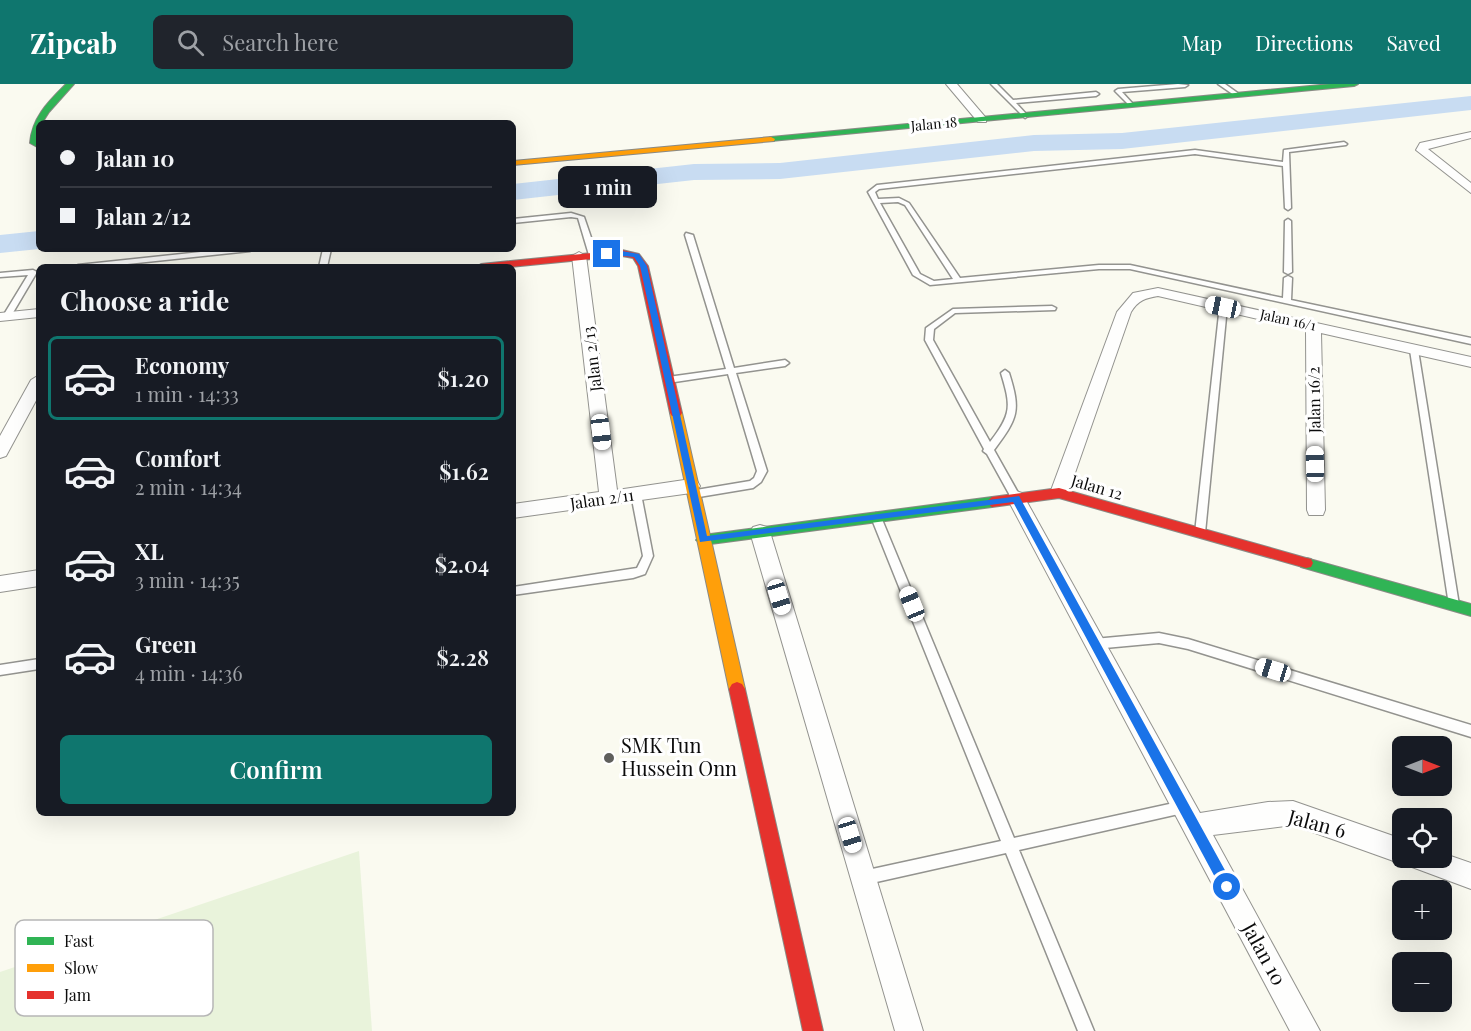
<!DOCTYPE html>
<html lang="en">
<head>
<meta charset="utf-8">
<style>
  :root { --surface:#171b24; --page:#20242c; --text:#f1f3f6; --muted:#9ea1a6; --line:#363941; --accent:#0f766e }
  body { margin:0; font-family:"Playfair Display",serif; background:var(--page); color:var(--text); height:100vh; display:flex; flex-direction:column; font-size:22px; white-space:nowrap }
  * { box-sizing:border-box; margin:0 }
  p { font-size:20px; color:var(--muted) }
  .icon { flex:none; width:33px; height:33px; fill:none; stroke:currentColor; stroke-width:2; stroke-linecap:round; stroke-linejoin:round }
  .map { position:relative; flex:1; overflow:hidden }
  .drawer { position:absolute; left:36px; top:180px; width:480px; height:552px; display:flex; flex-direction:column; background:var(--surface); border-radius:9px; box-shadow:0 6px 24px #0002 }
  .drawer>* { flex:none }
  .top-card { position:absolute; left:36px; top:36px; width:480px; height:132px; border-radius:9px; box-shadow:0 6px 24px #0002; display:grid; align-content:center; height:132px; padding:0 24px; background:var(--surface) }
  .needle { width:39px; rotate:90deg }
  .fabs { position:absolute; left:1392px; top:652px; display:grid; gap:12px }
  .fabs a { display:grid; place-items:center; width:60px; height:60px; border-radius:9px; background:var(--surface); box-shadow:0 6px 24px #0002; font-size:30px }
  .end { position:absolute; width:27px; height:27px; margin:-14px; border:8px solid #1a73e8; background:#fff; box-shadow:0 0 0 3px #fff }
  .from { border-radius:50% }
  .bubble { position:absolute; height:42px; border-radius:9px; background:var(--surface); box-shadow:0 6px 24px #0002; font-size:20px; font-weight:600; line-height:42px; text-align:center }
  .car { position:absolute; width:18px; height:36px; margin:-18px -9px; border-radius:8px; box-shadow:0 0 4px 2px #0007; background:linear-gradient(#fff 24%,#345 0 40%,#fff 0 76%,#345 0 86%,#fff 0) }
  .top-card b { display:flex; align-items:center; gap:21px; height:57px; font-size:22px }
  .top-card b+b { border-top:2px solid var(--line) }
  .top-card i { width:15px; height:15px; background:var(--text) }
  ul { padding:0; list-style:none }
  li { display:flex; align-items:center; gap:18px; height:84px; margin:0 12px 9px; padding:0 12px; border:3px solid transparent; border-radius:9px }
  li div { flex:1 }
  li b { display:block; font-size:22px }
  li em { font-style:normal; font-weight:600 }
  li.active { border-color:var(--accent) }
  li>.icon { width:54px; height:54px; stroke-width:1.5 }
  h2 { padding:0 24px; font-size:27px; line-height:72px }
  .action { display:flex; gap:12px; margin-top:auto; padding:12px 24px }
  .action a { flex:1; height:69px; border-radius:9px; background:var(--accent); color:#fff; font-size:24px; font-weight:600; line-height:69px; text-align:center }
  header { display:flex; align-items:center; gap:36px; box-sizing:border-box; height:84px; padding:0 30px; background:var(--accent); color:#fff }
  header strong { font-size:28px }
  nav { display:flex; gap:33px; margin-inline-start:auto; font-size:21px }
  .search { width:420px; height:54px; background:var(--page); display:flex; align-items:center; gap:15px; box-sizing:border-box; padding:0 21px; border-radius:9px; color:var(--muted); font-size:22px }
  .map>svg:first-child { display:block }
</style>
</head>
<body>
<header>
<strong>Zipcab</strong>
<div class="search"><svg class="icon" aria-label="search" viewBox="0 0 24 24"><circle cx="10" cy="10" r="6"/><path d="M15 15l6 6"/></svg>Search here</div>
<nav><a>Map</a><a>Directions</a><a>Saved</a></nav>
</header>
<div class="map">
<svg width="1471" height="947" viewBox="0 0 1471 947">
  <rect width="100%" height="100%" fill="#fafaf0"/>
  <!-- pitch -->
  <path fill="#e9f3db" d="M359,767L372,947H0V888Z"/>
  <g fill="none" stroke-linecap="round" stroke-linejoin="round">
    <!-- river -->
    <path fill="#c8dcf2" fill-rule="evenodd" d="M1471,12V26L1122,65L1034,67L780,95L694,96L513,116V100L694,80L780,79L1034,51L1122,49Z
      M39,147V165L0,169V151Z"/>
    <defs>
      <path id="lane" d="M991,0H997L1013,16L1096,8L1099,10L1096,12L1016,19L1028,32L1025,34Z
        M1178,0L1188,1L1185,3L1122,8L1133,20L1130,22L1115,7L1118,5Z
        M1218,0H1225L1239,10L1234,11Z
        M1344,58L1347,60L1346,61L1289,68L1291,124L1288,126L1285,124L1283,82L1195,70L879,105L875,108L878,115L899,114L909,119L960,194L1099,181H1130L1283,214L1284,194L1288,192L1292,194L1291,216L1471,254V260L1130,185H1099L930,201L913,191L868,108L877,101L1195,66L1283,78L1284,66ZM898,118L905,121L953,195L934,197L920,190L880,119Z
        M571,129L584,133L597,171L596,173L589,171L578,134L571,133L513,139V135Z
        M1288,135L1291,137L1292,188L1288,190L1284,188L1285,137Z
        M686,149L693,151L734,284L785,276L789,279L785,282L736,289L767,387L761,398L753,404L693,414L690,413L688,410L690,407L750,397L754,394L757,387L728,290L668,299L664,296L668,293L726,285L685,151Z
        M229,165H254L250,167L99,183H74L78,181Z
        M323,165H331L327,183H319Z
        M33,186L37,188L11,232L7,234H4L3,232L28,191L0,193V189Z
        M1220,221H1226L1227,223L1205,449L1200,453L1195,449Z
        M1052,222L1056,224L1055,226L955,229L934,245L933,256L990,358C1012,330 1011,322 1001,289L1005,286L1009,289C1021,327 1018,334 994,366L1021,414L1016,418L1013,417L987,370L983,367L984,365L925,256L926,244L953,225Z
        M1414,263L1418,266L1459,521L1458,524H1450L1449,521L1410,266Z
        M636,406L641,410L653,472L645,490L633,494L513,511V503L637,484L643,472L631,410Z
        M876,429L881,433L1014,754L1183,717L1188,718L1190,723L1188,728L1183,729L1019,766L1094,947H1078L1006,769L863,801L858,799L856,794L858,789L863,787L1001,757L871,433Z
        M1159,549L1188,555L1471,641V653L1188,565L1159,559L1094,565L1090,563L1088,560L1090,557L1094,555Z
        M39,575V585L0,591V581Z"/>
      <path id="street" d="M946,0H957L986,34V38H978Z
        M1471,48V54L1428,65L1471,99V109L1416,66L1420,59Z
        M579,168L586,172L617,406L691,395L697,397L700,402L697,407L691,409L513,434V420L599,408L572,172Z
        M1158,204L1471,273V283L1321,249L1325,426L1323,431H1309L1307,426L1306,246L1158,212C1146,214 1138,216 1131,228L1068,409L1065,414H1053L1050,409L1117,228L1133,209Z
        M39,225V233L0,237V229Z
        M39,291V311L6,372L0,374V352L31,296Z
        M1016,407L1022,409L1200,729L1268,718L1293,717L1402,755V774H1442V769L1471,779V805L1412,783L1409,777L1402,780L1293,741L1213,751L1320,947H1290L1007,414L1010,409Z
        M760,441L767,443L770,448L923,947H895L750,448L753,443Z
        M39,486V502L0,508V492Z"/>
      <path id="fast" d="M66,0H74L49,28L42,39H39V64L30,59C32,33 49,17 66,0Z
        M1331,0H1358L1354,2L771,57L767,55L771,53Z
        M992,413L998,418L992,423L703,461L696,456L703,451Z
        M1306,474L1471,520V532L1301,483L1299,479L1301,475Z"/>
      <path id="slow" d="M771,53L775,55L774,57L513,81V77Z
        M676,325L682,329L745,605L742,610L737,612L732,610L729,605L670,329Z"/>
      <path id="jam" d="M622,166L639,170L648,182L682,329L680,332H672L670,329L638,182L633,174L622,172L510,183H476L481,180Z
        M1059,404L1306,474L1311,475L1313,479L1311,483L1306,484L1059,414L992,423L986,418L992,413Z
        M737,598L742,600L745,605L823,947H803L729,605L732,600Z"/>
    </defs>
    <!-- lane casing -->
    <use href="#lane" stroke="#93938f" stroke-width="3"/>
    <!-- street casing -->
    <use href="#street" stroke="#93938f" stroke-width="2"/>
    <!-- fast casing -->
    <use href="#fast" stroke="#8a8a85" stroke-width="2"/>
    <!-- slow casing -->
    <use href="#slow" stroke="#8a8a85" stroke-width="2"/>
    <!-- jam casing -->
    <use href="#jam" stroke="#8a8a85" stroke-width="2"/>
    <!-- lane -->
    <use href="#lane" fill="#fefefd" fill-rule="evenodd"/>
    <!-- street -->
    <use href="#street" fill="#fefefd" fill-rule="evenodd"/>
    <!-- fast -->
    <use href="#fast" fill="#30b455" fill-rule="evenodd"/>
    <!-- slow -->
    <use href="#slow" fill="#ff9f0a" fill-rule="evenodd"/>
    <!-- jam -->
    <use href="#jam" fill="#e5322d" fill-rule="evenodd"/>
  </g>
  <!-- route -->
  <path fill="#1a73e8" d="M622,167L639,170L647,182L707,452L1019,412L1232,799V808H1223L1013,418L700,458L640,182L634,173L604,170Z"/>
  <!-- markers -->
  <circle fill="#5f5f5c" stroke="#fff" stroke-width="2" cx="609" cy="674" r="6"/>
  <g text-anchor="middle" stroke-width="6" stroke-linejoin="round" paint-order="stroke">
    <!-- far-street labels -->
    <g font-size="14" fill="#0c0c0c" stroke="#fff">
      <text transform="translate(934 40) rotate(-5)" y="5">Jalan 18</text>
      <text transform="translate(1288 236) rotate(12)" y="5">Jalan 16/1</text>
    </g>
    <!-- street labels -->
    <g font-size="16" fill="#0c0c0c" stroke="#fff">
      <text transform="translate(592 275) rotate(-97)" y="6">Jalan 2/13</text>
      <text transform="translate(1314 316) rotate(-91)" y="6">Jalan 16/2</text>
      <text transform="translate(1097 403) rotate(16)" y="6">Jalan 12</text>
      <text transform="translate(602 415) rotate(-8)" y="6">Jalan 2/11</text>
    </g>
    <!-- near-poi labels -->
    <g font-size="20" fill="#0c0c0c" stroke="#fff" text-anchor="start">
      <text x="621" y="669">SMK Tun<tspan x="621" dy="23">Hussein Onn</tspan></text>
    </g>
    <!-- near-street labels -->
    <g font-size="20" fill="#0c0c0c" stroke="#fff">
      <text transform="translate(1317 740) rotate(15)" y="7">Jalan 6</text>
      <text transform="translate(1264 870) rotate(61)" y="7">Jalan 10</text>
    </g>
  </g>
  <!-- legend -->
  <rect x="15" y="836" width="198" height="96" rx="9" fill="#fff" stroke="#b6b6b6" stroke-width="1.5"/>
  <rect x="27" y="853" width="27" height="8" fill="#30b455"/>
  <rect x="27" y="880" width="27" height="8" fill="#ff9f0a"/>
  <rect x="27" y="907" width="27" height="8" fill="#e5322d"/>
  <g font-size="16" fill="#0c0c0c">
    <text x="64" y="863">Fast</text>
    <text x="64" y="890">Slow</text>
    <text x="64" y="917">Jam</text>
  </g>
</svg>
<div class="fabs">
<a><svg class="needle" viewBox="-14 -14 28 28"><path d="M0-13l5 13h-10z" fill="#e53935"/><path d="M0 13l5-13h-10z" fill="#9ea1a6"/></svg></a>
<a><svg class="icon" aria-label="locate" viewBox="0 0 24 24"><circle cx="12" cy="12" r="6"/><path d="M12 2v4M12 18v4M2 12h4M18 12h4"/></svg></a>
<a>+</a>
<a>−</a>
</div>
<i class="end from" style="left:1227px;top:803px"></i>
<i class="end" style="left:607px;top:170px"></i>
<div class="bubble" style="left:558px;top:82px;width:99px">1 min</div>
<i class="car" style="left:1223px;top:223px;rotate:282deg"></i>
<i class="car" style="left:601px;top:348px;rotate:173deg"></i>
<i class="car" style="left:1315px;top:380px;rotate:359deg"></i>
<i class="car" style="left:779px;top:513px;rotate:163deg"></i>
<i class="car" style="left:912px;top:520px;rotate:338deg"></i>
<i class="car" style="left:1273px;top:586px;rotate:287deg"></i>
<i class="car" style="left:850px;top:751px;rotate:163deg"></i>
<div class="top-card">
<b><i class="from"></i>Jalan 10</b>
<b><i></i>Jalan 2/12</b>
</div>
<section class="drawer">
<h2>Choose a ride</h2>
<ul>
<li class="active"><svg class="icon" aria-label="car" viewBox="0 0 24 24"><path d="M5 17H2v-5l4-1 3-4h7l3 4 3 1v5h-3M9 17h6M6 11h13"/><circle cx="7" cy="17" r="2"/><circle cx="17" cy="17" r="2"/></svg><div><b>Economy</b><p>1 min · 14:33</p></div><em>$1.20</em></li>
<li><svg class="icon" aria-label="car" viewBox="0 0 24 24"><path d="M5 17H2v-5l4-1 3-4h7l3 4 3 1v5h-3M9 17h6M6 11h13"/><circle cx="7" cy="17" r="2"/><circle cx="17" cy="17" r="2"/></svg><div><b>Comfort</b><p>2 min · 14:34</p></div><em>$1.62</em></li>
<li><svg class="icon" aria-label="car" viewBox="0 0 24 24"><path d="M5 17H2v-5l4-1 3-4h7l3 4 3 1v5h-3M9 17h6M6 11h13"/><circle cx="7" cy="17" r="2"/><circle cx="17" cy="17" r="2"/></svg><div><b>XL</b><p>3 min · 14:35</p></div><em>$2.04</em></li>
<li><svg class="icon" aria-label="car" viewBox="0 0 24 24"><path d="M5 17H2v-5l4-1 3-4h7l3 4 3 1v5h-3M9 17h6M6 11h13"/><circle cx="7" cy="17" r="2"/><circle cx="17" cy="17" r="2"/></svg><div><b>Green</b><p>4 min · 14:36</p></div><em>$2.28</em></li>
</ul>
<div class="action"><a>Confirm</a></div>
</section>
</div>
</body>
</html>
